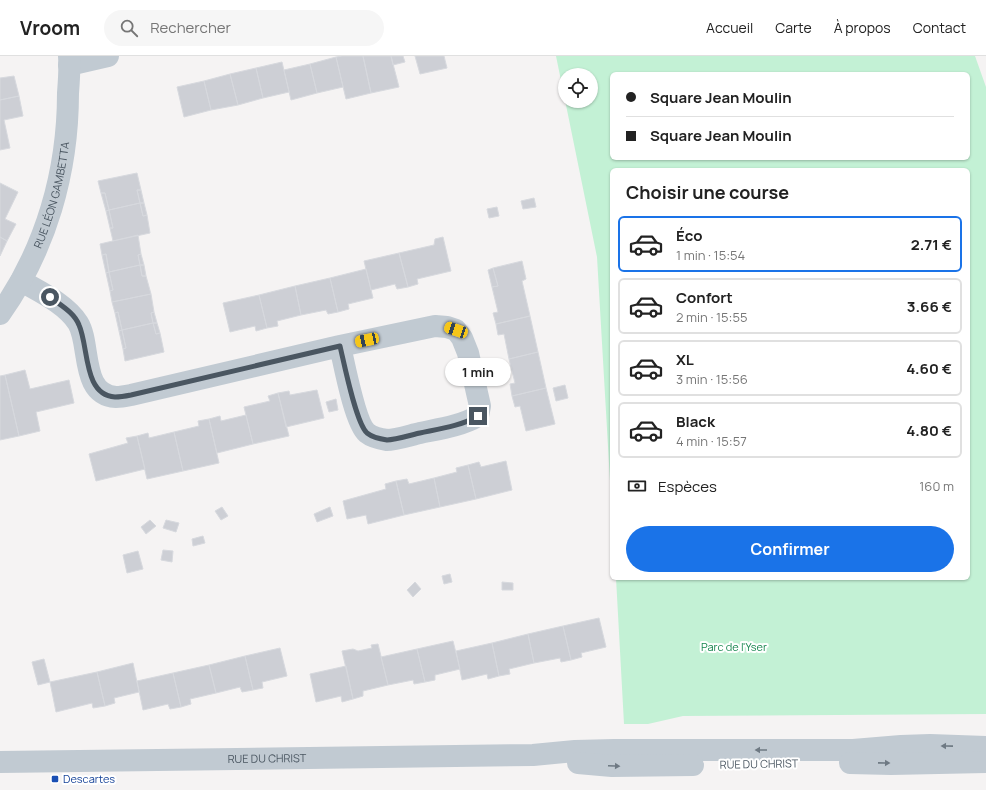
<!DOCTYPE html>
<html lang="fr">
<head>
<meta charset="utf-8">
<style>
  :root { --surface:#fff; --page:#f6f6f6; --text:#222; --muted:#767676; --line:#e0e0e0; --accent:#1a73e8 }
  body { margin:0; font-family:Manrope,sans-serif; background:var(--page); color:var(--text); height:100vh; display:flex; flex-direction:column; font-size:15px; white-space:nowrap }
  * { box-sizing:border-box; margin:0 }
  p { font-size:13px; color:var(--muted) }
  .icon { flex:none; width:22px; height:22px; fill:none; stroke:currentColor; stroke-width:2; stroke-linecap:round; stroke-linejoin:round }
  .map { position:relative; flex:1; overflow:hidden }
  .details { position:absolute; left:610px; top:112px; width:360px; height:412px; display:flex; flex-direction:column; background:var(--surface); border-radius:6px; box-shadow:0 1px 3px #0004 }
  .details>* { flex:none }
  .guide { position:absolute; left:610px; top:16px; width:360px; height:88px; border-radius:6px; box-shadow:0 1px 3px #0004; display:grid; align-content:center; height:88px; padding:0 16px; background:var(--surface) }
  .controls { position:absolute; left:558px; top:12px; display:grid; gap:8px }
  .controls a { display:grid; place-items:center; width:40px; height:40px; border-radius:50%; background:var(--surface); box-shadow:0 1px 3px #0004; font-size:20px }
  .end { position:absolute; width:18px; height:18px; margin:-9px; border:5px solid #4a5661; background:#fff; box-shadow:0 0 0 2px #fff }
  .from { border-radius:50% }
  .bubble { position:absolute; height:28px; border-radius:14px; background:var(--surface); box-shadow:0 1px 3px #0004; font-size:13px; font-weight:700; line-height:28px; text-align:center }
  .car { position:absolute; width:12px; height:24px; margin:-12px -6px; border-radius:5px; box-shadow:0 0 3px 1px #0007; background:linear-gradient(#f5c518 24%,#345 0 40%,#f5c518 0 76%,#345 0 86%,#f5c518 0) }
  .guide b { display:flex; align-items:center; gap:14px; height:38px; font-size:15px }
  .guide b+b { border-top:1px solid var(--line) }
  .guide i { width:10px; height:10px; background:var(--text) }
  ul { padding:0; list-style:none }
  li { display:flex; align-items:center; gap:12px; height:56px; margin:0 8px 6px; padding:0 8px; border:2px solid var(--line); border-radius:6px }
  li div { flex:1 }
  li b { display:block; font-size:15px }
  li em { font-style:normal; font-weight:700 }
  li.selected { border-color:var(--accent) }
  li>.icon { width:36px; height:36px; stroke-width:1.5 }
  h2 { padding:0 16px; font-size:18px; line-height:48px }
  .pay { display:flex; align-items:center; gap:10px; height:44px; padding:0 16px; font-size:15px }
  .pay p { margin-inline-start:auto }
  .cta { display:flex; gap:8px; margin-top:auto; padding:8px 16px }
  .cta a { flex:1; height:46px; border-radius:24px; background:var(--accent); color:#fff; font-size:16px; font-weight:700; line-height:46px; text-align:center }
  header { display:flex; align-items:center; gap:24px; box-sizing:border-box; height:56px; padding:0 20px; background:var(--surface); border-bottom:1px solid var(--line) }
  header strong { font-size:19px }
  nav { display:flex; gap:22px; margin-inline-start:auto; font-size:14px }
  .search { width:280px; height:36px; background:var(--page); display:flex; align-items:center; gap:10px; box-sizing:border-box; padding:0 14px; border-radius:22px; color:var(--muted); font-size:15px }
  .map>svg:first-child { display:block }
</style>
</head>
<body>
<header>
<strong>Vroom</strong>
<div class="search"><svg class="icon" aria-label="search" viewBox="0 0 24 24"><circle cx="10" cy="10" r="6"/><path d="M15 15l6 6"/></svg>Rechercher</div>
<nav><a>Accueil</a><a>Carte</a><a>À propos</a><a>Contact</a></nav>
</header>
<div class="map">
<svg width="986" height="734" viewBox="0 0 986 734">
  <rect width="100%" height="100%" fill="#f5f3f3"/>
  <!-- green -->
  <path fill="#c3f1d5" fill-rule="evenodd" d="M556,0H975L986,31V658L683,660L648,668H624L616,522H968V114H612V459L597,201ZM612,18H968V102H612ZM565,19H591V45H565Z"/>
  <!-- building -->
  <path fill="#cdcfd5" stroke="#d7d9de" d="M342,0H363L371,37L346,43L336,1Z
    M363,0H391L399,31L371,37Z
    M391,0H403L405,6L393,9Z
    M415,0H444L447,12L420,18Z
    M336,1L343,31L317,37L310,8Z
    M282,6L289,36L263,42L256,12Z
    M310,8L317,37L291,44L284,14Z
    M256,12L263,42L238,49L230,18Z
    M230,18L238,49L211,54L204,25Z
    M14,20L19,40L0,44V22Z
    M204,25L211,54L184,61L177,31Z
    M19,40L23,60L4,64L10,92L0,94V44Z
    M137,117L141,134H137L140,147L109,154L105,137H101L98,125Z
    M0,127L18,136L5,163L16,168L7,185L0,181Z
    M137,134H141L144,147H140Z
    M101,137H105L109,154L106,155Z
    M534,142L536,151L523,153L521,145Z
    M140,147L143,160L147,159L150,177L113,185L110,172H113L109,154Z
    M140,147H144L147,159L143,160Z
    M497,151L499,160L489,162L487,153Z
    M109,154L113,172H110L106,155Z
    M138,179L141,198L138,199L140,209L109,216L106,198L102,199L100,188Z
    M0,181L7,185L0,200Z
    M443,181L451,215L417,223L418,228L408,231L399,197L434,189L435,183Z
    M399,197L408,231L397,233L395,228L371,234L364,205Z
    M106,198L109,216L106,217L102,199Z
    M141,198L144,209H140L138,199Z
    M522,205L526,223L522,225L530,260L496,268L493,257L498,256L492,231L498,230L493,212Z
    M140,209H144L146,220H142Z
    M140,209L142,220H146L151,238L112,246L110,235L113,234L109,216Z
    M493,212L498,230L492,231L488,214Z
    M366,213L373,242L348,248L349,253L338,256L330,222Z
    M109,216L113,234L110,235L106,217Z
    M330,222L338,256L328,258L326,254L301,259L295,230Z
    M295,230L301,259L277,265L278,270L267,272L259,239Z
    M151,238L154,256L151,257L153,267L122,274L118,256L115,257L112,246Z
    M259,239L267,272L256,275L255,270L230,276L223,247Z
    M118,256L122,274L119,275L115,257Z
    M154,256L157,267H153L151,257Z
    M530,260L538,296L509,303L504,278L498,279L496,268Z
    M153,267L156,278L160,277L164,296L125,305L123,293L126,292L122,274Z
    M153,267H157L160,277L156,278Z
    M122,274L126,292L123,293L119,275Z
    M538,296L546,332L512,340L510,328L515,327L509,303Z
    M25,314L30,333L69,324L74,347L36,356L40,375L19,380L5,319Z
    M5,319L19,380L0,384V320Z
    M565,329L568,342L556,345L553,332Z
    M546,332L555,368L526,375L520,350L515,351L512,340Z
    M317,334L324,362L286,371L278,337L289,335L290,339Z
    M278,337L289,380L253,388L244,351L270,345L268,340Z
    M336,343L338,354L329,356L326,346Z
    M246,359L253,388L217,397L209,363L220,360L221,365Z
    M209,363L219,407L183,415L174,376L199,370L198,365Z
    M174,376L183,415L147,423L137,380L148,377L149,382Z
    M137,380L145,413L96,425L89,398L128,387L126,382Z
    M506,405L512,434L476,443L468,409L479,406L481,411Z
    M468,409L476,443L440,451L434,422L457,416L456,412Z
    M434,422L440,451L404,459L396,425L407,423L409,428Z
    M396,425L404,459L368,468L366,459L347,463L343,445L386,433L385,428Z
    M222,451L228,460L221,464L215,455Z
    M330,451L333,460L317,466L314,458Z
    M150,464L156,470L146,478L141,471Z
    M166,464L179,467L176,476L163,472Z
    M203,480L205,487L193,490L192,483Z
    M163,494L173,495L172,506L161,504Z
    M138,495L143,513L127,517L123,499Z
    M450,518L452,526L444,528L442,520Z
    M415,526L421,533L413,541L407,534Z
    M502,526L513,527V534H502Z
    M599,562L606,591L581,597L582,601L571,604L563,570Z
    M563,570L571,604L561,606L560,602L534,607L528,578Z
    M528,578L534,607L509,613L510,618L499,620L492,587Z
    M453,585L460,613L435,619V624L425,626L417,593Z
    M492,587L499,620L488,623L487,618L462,624L456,595Z
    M378,588L388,629L363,635V640L353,643L342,595L353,593L358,595L372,592L371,589Z
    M280,592L287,620L262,626L263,632L253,634L245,600Z
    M417,593L425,626L414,628L413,624L388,629L381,601Z
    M245,600L253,634L242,636L240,631L216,637L209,609Z
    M44,603L50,626L38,629L32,606Z
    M133,607L139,636L114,642L115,647L105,650L97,616Z
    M209,609L216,637L190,643L191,648L181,651L173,617Z
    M346,610L353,643L342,646L341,640L316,646L310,618Z
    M97,616L105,650L93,652L92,647L56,656L50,626Z
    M173,617L181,651L170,653L168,648L143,654L137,625Z"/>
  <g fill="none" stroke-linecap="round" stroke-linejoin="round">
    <!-- minor -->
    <g stroke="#c1cad2" stroke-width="22">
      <path d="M69,9L108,0"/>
      <path d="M21,225C40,236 66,248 78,267C91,288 80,339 116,341C120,341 126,340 131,339L340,290L435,270L447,271L456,274L462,282L468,297L480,350L478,360C461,370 439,373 420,377C411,379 395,384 387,384C380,383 372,381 367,377C355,367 344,307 340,290"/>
      <path id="s1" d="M0,258C46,193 68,116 68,37C69,24 70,12 69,0"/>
    </g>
    <!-- tertiary -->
    <g stroke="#c1cad2" stroke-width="22">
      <path id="s2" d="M0,706L533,699L575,695L614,694H853L901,690L930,689L986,691"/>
      <path d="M578,707L612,710L693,709"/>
      <path d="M850,707L891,708L986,706"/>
    </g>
  </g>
  <!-- one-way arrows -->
  <defs><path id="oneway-solid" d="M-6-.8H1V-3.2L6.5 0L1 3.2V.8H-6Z"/></defs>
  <g fill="#6e7983">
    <use href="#oneway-solid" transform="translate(947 690) rotate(-179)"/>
    <use href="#oneway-solid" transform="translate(761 694) rotate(180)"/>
    <use href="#oneway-solid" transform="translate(884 707) rotate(1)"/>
    <use href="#oneway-solid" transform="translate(614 710) rotate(2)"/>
  </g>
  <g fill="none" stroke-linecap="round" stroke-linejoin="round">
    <!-- route -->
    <path stroke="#4a5661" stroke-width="5" d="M50,241C60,249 74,256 79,269C89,291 83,339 115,341C120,341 126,340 131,339L340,290C344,307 356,367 367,377C372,381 380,383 387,384C395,384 411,379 420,377C439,373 461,370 478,360"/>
  </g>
  <!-- markers -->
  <rect fill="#1a4fb4" stroke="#fff" stroke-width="1.5" x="51" y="719" width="8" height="8" rx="2"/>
  <g text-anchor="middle" stroke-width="4" stroke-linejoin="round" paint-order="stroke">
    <!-- street labels -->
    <g font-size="11" fill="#4a5661" stroke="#fff">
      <text dy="4" stroke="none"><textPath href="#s1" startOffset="131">RUE LÉON GAMBETTA</textPath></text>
      <text dy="4" stroke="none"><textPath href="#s2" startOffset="267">RUE DU CHRIST</textPath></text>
      <text transform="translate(759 708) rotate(-1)" y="4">RUE DU CHRIST</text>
    </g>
    <!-- park labels -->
    <g font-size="11" fill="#17864f" stroke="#fff">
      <text x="734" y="595">Parc de l'Yser</text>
    </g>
    <!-- transit labels -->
    <g font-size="11" fill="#164399" stroke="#fff" text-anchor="start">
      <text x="63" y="727">Descartes</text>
    </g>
  </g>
</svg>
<div class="controls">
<a><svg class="icon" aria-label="locate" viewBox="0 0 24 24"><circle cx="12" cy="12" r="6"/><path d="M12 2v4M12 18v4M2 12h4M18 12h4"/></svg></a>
</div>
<i class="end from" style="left:50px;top:241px"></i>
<i class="end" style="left:478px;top:360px"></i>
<div class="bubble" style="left:445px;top:302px;width:66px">1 min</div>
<i class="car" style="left:456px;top:274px;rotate:289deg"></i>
<i class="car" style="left:367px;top:284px;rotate:258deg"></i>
<div class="guide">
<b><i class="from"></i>Square Jean Moulin</b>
<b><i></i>Square Jean Moulin</b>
</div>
<section class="details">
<h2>Choisir une course</h2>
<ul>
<li class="selected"><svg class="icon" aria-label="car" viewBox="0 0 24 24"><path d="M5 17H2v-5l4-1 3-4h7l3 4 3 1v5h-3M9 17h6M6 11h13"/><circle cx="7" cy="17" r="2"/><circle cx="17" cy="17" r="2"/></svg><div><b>Éco</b><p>1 min · 15:54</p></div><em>2.71 €</em></li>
<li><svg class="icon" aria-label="car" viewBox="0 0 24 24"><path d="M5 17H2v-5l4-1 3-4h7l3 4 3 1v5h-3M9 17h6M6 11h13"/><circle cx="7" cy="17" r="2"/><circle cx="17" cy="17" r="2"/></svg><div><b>Confort</b><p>2 min · 15:55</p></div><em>3.66 €</em></li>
<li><svg class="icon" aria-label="car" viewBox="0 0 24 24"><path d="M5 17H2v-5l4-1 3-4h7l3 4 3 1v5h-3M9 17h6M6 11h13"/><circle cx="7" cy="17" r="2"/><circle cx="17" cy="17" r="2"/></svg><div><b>XL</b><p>3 min · 15:56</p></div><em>4.60 €</em></li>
<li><svg class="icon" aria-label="car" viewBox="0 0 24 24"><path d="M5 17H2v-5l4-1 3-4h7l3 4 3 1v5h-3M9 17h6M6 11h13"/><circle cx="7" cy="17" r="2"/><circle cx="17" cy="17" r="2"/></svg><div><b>Black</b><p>4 min · 15:57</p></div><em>4.80 €</em></li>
</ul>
<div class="pay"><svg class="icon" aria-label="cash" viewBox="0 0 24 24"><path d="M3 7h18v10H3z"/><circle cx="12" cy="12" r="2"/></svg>Espèces<p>160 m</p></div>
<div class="cta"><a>Confirmer</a></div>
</section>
</div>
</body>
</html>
